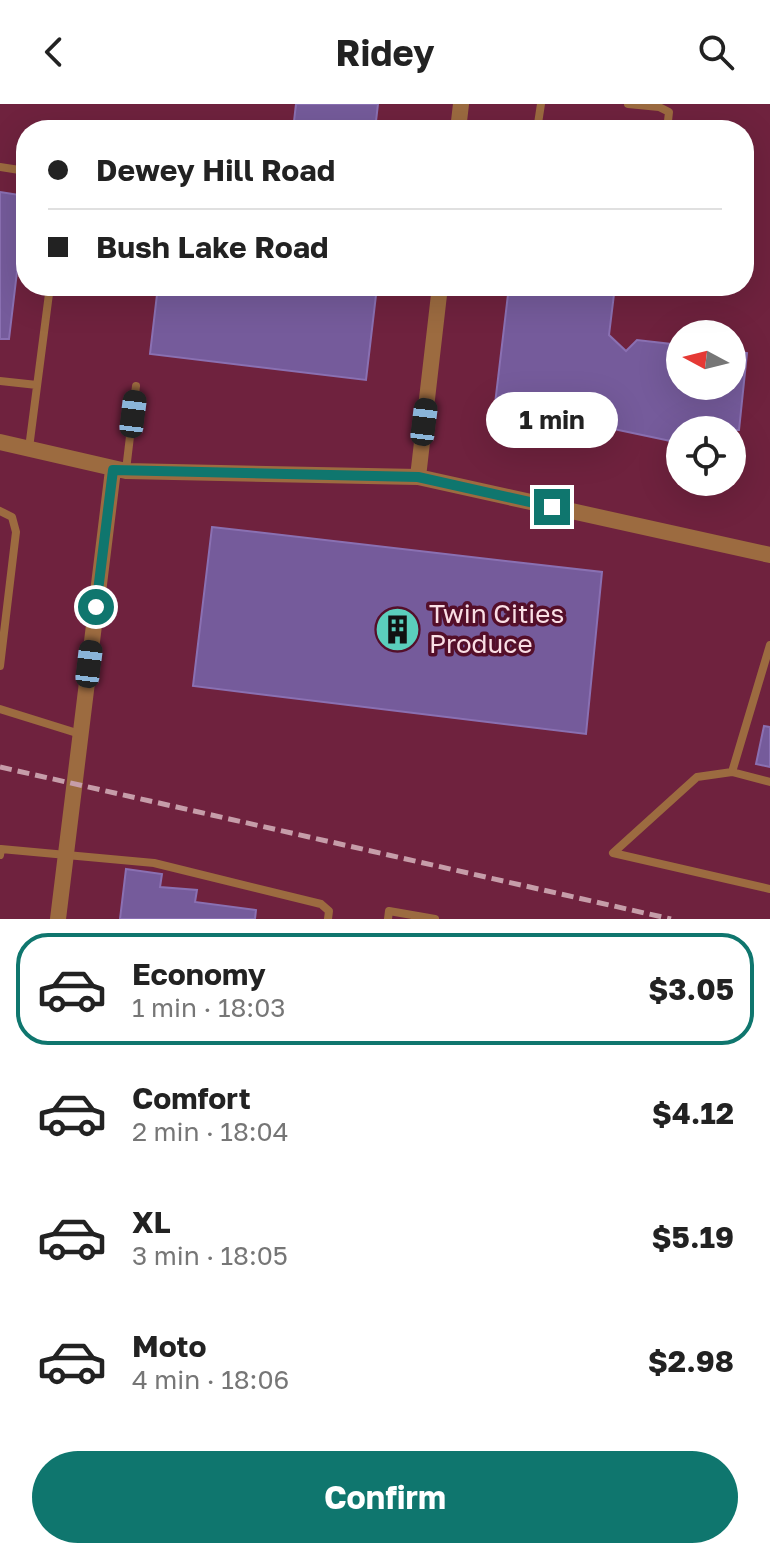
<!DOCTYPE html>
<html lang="en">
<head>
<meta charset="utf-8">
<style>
  :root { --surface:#fff; --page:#f2f2f2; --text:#222; --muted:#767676; --line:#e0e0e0; --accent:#0f766e }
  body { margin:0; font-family:"Golos Text",sans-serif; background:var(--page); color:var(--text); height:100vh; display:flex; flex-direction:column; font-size:30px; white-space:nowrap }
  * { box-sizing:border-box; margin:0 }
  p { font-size:26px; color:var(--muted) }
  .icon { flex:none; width:44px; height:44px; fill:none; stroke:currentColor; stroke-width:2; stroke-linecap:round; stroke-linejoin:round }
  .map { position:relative; height:815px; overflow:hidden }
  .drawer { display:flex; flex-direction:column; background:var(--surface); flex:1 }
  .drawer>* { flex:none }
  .banner { position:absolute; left:16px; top:16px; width:738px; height:176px; border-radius:32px; box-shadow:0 8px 32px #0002; display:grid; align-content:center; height:176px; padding:0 32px; background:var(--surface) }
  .needle { width:52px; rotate:277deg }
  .controls { position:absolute; left:666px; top:216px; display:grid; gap:16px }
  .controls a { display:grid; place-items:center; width:80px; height:80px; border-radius:50%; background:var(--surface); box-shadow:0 8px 32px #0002; font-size:40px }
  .end { position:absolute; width:36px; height:36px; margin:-18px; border:10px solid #0f766e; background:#fff; box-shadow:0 0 0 4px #fff }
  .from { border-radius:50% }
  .bubble { position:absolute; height:56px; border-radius:28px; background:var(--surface); box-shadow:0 8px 32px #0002; font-size:26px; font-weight:700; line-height:56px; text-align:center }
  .car { position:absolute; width:24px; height:48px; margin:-24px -12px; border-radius:10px; box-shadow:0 0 6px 2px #0007; background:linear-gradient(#222 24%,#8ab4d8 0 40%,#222 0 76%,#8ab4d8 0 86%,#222 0) }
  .banner b { display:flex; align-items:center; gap:28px; height:76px; font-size:30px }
  .banner b+b { border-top:2px solid var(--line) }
  .banner i { width:20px; height:20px; background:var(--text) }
  ul { padding:14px 0 0; list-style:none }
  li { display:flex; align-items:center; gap:24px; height:112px; margin:0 16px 12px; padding:0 16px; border:4px solid transparent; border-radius:32px }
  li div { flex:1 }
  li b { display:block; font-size:30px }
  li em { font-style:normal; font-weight:700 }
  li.selected { border-color:var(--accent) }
  li>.icon { width:72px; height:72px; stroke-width:1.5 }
  .button { display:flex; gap:16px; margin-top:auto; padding:16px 32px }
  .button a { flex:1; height:92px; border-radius:48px; background:var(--accent); color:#fff; font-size:32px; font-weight:700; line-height:92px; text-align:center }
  header { display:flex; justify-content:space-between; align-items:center; height:104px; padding:0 32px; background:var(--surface); font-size:36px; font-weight:700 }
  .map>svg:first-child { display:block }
</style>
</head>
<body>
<header><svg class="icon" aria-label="back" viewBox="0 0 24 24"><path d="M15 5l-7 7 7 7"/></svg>Ridey<svg class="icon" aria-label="search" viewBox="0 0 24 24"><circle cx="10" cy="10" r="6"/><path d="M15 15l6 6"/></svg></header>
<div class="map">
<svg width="770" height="815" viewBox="0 0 770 815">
  <rect width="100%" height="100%" fill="#601b34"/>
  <!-- built -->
  <path fill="#6f223e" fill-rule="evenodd" d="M0,0H770V815H0ZM26,26H744V182H26ZM680,230H732V282H680ZM680,326H732V378H680Z"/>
  <!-- building -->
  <path fill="#755b9b" stroke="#8a70b2" stroke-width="2" d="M296,0H378L375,26H293Z
    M0,88L26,92L9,235H0Z
    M158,182H303L376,191L366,276L150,250Z
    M509,182H615L609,231L626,247L637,236L680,241V282H732V247L747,249L739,326H680V339L495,300Z
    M212,423L602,468L586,630L193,582Z
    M764,622L770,623V663L756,660Z
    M126,765L162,770L160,783L197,786L195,798L256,806L255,815H120Z"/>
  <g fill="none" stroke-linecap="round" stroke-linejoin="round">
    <!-- lane -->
    <path stroke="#9c6b40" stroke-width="8" d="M628,0L659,3L669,8L667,26
      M537,26L541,0
      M0,63L26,67
      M0,277L37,281
      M29,344L50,182
      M126,366L136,282
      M0,407L12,413L16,428L0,562
      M770,541L732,668L697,673L613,749L770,785
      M0,605L80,630
      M732,668L770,678
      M0,751L1,745L154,759L321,800L329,807L328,815
      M388,815L389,807L435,815"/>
    <!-- street -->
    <path stroke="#9c6b40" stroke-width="16" d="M458,26L461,0
      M0,338L126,367L418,373L770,451
      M418,373L440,182
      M58,815L113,366"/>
    <!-- rail -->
    <path stroke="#c69da9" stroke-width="5" stroke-dasharray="12 6" stroke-linecap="butt" d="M0,663L671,815"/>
  </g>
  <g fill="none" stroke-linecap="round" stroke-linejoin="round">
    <!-- route -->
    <path stroke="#0f766e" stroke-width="10" d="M96,503L113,366L418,373L552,403"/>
  </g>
  <!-- icons -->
  <defs>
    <symbol id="building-disc" viewBox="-11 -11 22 22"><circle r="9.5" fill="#5bcebc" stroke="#540f2a"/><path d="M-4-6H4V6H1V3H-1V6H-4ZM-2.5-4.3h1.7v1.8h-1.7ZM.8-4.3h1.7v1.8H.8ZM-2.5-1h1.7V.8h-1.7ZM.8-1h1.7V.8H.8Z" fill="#111"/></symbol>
  </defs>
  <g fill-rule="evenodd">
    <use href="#building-disc" x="372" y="500" width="51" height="51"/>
  </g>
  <g text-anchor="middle" stroke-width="7" stroke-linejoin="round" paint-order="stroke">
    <!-- poi labels -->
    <g font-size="26" fill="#fadfe5" stroke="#540f2a" text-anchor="start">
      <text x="429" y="519">Twin Cities<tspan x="429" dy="30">Produce</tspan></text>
    </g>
  </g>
</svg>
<div class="controls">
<a><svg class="needle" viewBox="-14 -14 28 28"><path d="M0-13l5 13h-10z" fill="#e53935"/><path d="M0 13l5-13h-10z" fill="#767676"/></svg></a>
<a><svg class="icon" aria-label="locate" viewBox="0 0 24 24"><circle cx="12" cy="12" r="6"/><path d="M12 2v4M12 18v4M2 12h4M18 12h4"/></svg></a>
</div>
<i class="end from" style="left:96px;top:503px"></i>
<i class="end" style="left:552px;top:403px"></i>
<div class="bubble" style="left:486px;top:288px;width:132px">1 min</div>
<i class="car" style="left:133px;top:310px;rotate:7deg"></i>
<i class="car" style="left:424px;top:318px;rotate:7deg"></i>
<i class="car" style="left:89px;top:560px;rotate:7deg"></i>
<div class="banner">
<b><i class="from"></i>Dewey Hill Road</b>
<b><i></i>Bush Lake Road</b>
</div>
</div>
<section class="drawer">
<ul>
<li class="selected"><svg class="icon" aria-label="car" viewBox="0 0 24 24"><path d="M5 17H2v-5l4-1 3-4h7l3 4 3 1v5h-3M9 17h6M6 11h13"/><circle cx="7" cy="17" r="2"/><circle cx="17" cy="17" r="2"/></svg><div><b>Economy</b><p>1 min · 18:03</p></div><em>$3.05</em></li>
<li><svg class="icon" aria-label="car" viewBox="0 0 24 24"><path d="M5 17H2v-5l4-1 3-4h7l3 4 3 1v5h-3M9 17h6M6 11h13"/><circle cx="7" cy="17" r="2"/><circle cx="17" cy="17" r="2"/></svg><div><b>Comfort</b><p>2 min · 18:04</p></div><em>$4.12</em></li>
<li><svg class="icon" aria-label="car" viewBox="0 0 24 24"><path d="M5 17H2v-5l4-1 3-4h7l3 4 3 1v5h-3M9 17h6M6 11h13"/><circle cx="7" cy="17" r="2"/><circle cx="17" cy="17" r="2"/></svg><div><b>XL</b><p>3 min · 18:05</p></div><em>$5.19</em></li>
<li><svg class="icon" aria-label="car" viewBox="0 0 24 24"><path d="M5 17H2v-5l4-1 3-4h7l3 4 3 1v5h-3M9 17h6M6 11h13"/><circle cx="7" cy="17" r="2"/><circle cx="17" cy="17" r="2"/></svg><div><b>Moto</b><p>4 min · 18:06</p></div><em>$2.98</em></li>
</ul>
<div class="button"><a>Confirm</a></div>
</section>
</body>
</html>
